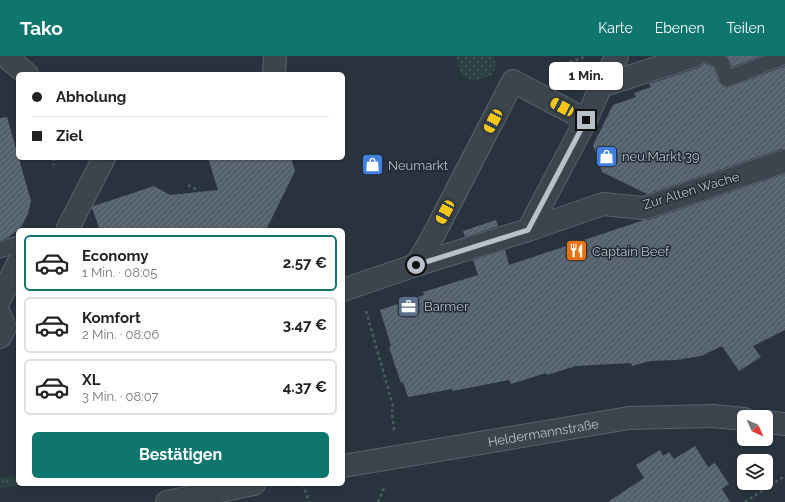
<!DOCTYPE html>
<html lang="de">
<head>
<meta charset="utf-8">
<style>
  :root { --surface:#fff; --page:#f2f2f2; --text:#222; --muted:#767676; --line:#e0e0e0; --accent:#0f766e }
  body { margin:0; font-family:Raleway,sans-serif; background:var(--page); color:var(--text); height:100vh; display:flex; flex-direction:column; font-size:15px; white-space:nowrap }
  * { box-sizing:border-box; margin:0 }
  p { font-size:13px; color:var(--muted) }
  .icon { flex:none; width:22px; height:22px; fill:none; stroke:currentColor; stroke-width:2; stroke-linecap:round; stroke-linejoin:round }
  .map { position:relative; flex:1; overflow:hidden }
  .side { position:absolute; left:16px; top:172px; width:329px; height:258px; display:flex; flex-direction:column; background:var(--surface); border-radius:6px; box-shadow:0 1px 3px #0004 }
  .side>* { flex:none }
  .top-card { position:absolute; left:16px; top:16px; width:329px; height:88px; border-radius:6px; box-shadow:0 1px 3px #0004; display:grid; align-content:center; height:88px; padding:0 16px; background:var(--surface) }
  .needle { width:26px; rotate:135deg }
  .fabs { position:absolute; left:737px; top:354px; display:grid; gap:8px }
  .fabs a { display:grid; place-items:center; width:36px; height:36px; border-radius:6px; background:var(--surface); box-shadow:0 1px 3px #0004; font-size:20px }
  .end { position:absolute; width:18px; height:18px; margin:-9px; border:5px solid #b8c0c9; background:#111; box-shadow:0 0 0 2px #111 }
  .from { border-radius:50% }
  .bubble { position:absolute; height:28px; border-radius:6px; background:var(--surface); box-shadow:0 1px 3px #0004; font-size:13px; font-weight:700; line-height:28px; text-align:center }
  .car { position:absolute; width:12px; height:24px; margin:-12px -6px; border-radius:5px; box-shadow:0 0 3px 1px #0007; background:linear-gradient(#f5c518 24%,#345 0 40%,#f5c518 0 76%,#345 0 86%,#f5c518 0) }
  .top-card b { display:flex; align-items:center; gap:14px; height:38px; font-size:15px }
  .top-card b+b { border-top:1px solid var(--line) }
  .top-card i { width:10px; height:10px; background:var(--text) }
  ul { padding:7px 0 0; list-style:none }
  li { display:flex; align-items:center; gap:12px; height:56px; margin:0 8px 6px; padding:0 8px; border:2px solid var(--line); border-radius:6px }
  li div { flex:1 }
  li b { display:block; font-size:15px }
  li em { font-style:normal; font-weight:700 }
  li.current { border-color:var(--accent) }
  li>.icon { width:36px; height:36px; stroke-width:1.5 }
  .button { display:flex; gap:8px; margin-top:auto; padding:8px 16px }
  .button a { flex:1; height:46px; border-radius:6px; background:var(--accent); color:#fff; font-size:16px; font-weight:700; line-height:46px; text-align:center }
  header { display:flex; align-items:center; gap:24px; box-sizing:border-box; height:56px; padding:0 20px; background:var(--accent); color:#fff }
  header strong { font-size:19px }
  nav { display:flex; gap:22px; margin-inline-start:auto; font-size:14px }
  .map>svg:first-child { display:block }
</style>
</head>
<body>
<header>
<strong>Tako</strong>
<nav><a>Karte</a><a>Ebenen</a><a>Teilen</a></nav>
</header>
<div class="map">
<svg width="785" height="446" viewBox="0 0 785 446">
  <defs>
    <pattern id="grass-tufts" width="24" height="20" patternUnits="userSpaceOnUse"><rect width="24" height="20" fill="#2b4040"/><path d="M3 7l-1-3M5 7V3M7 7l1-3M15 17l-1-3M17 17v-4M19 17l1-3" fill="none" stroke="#485a5a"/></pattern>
    <pattern id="park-dots" width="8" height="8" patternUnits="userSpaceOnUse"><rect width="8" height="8" fill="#2b4040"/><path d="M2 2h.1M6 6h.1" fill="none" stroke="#485a5a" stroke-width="1.8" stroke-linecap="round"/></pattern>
    <pattern id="building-hatch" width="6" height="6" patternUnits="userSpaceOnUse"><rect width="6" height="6" fill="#56616e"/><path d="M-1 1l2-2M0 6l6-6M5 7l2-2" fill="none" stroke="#6c7681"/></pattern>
  </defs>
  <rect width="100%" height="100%" fill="#28333e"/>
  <!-- grass -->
  <path fill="url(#grass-tufts)" d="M18,419V428H25L0,433V422Z"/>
  <!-- park -->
  <path fill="url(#park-dots)" d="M457,0H494L497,9L492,19L474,25L462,20L456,2Z"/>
  <!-- building -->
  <path fill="url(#building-hatch)" d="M727,0H761L732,11L729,3Z
    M704,7L714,12L719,26L722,30L726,32L730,31L785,10V93H781L647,138L602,116L593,89L613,49L636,41L634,37L651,31L649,28L698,12L703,9Z
    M7,61L31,145L28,158L21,171L9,181L0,185V62Z
    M208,102H291L295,115L266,174H100L92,152L93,150L112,144L154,130L170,139L218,134Z
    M785,118V274L753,290L761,301L739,315L722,290L701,300L676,304L650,305L632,310L631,307L576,310L547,319L546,317L511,328L509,324L453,335L452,333L408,341L403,326L401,327L389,291L391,290L380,254L424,239L423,236L478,219L473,204L505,194L509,209L644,164H648Z
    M496,164L498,170L465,181L463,175Z
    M695,390L708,411L715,407L729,428L722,433L730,446H608L644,422L636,409L660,394L663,400L669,396L674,403Z"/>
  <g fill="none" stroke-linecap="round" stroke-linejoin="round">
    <defs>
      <path id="lane" d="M710,0L721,6L727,23L785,0
        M0,194L18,188"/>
      <g id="street">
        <path d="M5,0L27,18"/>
        <path d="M274,18L275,0"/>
        <path d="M601,30L694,0"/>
        <path d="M586,64L601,30L617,0"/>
        <path d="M69,174L68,172L104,102"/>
        <path d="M416,209L432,182L513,25L586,64L528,174"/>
        <path d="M343,234L416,209L528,174L603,148L644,152L785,105"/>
        <path d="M0,243L18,207"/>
        <path d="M0,259L5,272L0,281"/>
        <path d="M766,366L785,368"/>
        <path id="s1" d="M343,410L629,362L713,360L744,363"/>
        <path d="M167,446L254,428"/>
      </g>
    </defs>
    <!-- lane casing -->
    <use href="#lane" stroke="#5a636c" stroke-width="17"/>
    <!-- street casing -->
    <use href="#street" stroke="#5a636c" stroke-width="24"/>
    <!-- path -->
    <path stroke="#4a5d5e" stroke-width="2.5" stroke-dasharray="3 3" stroke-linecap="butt" d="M564,8L584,1
      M54,102L53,106L54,109
      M188,129L199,135
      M366,255L393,350L392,356L394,374
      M303,428L309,446
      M378,446L384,432
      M745,446L785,420"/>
    <!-- lane -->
    <use href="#lane" stroke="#3c454e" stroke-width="15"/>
    <!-- street -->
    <use href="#street" stroke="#3c454e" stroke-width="22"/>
  </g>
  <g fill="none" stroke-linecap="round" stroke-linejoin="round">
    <!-- route -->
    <path stroke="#b8c0c9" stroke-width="5" d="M416,209L528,174L586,64"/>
  </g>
  <!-- icons -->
  <defs>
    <symbol id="shop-square" viewBox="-11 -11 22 22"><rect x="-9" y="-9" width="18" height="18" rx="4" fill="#3f7fe0" stroke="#212a34"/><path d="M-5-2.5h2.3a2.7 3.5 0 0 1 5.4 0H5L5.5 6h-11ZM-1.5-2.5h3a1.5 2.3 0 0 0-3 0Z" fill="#fff"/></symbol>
    <symbol id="restaurant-square" viewBox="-11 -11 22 22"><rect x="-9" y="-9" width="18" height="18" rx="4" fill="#e8710a" stroke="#212a34"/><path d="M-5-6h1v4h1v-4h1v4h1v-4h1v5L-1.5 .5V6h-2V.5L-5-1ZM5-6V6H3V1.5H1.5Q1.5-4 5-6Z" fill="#fff"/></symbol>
    <symbol id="office-square" viewBox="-11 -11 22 22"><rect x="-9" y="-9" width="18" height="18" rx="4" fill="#5c6f8a" stroke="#212a34"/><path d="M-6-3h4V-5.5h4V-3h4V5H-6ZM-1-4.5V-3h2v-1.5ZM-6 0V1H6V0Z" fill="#fff"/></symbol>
  </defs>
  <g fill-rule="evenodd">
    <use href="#shop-square" x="594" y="88" width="25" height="25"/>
    <use href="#shop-square" x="360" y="96" width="25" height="25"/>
    <use href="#restaurant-square" x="564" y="182" width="25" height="25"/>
    <use href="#office-square" x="396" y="238" width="25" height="25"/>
  </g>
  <g text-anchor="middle" stroke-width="3" stroke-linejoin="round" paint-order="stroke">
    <!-- poi labels -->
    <g font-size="13" fill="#b8c0c9" stroke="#212a34" text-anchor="start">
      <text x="622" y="105">neu.Markt 39</text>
      <text x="388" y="114">Neumarkt</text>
      <text x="592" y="200">Captain Beef</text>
      <text x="424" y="255">Barmer</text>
    </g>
    <!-- street labels -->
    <g font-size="13" fill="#b8c0c9" stroke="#212a34">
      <text transform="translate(691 134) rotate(-17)" y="5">Zur Alten Wache</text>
      <text dy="5" stroke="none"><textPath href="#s1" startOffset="203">Heldermannstraße</textPath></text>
    </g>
  </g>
</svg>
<div class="fabs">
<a><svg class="needle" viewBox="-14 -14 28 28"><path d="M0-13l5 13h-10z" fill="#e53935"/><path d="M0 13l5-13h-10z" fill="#767676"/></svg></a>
<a><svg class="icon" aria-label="layers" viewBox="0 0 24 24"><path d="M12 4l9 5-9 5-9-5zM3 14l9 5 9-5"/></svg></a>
</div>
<i class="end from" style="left:416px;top:209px"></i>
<i class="end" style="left:586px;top:64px"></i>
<div class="bubble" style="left:549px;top:6px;width:74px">1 Min.</div>
<i class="car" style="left:562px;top:51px;rotate:298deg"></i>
<i class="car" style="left:493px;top:65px;rotate:208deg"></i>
<i class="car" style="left:445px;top:156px;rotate:208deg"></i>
<div class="top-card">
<b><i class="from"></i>Abholung</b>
<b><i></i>Ziel</b>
</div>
<section class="side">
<ul>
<li class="current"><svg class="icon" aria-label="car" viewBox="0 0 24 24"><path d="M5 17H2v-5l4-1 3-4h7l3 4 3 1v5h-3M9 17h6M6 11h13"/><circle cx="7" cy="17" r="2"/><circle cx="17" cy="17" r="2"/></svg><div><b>Economy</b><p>1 Min. · 08:05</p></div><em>2.57 €</em></li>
<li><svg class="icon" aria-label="car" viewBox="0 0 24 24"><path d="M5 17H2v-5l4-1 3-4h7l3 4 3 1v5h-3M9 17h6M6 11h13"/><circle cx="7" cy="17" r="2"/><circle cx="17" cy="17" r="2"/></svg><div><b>Komfort</b><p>2 Min. · 08:06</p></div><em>3.47 €</em></li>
<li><svg class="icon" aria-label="car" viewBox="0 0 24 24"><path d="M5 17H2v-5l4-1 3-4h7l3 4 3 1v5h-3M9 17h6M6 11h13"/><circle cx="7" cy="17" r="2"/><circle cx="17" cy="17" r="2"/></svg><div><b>XL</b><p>3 Min. · 08:07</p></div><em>4.37 €</em></li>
</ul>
<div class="button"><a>Bestätigen</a></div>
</section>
</div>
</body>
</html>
